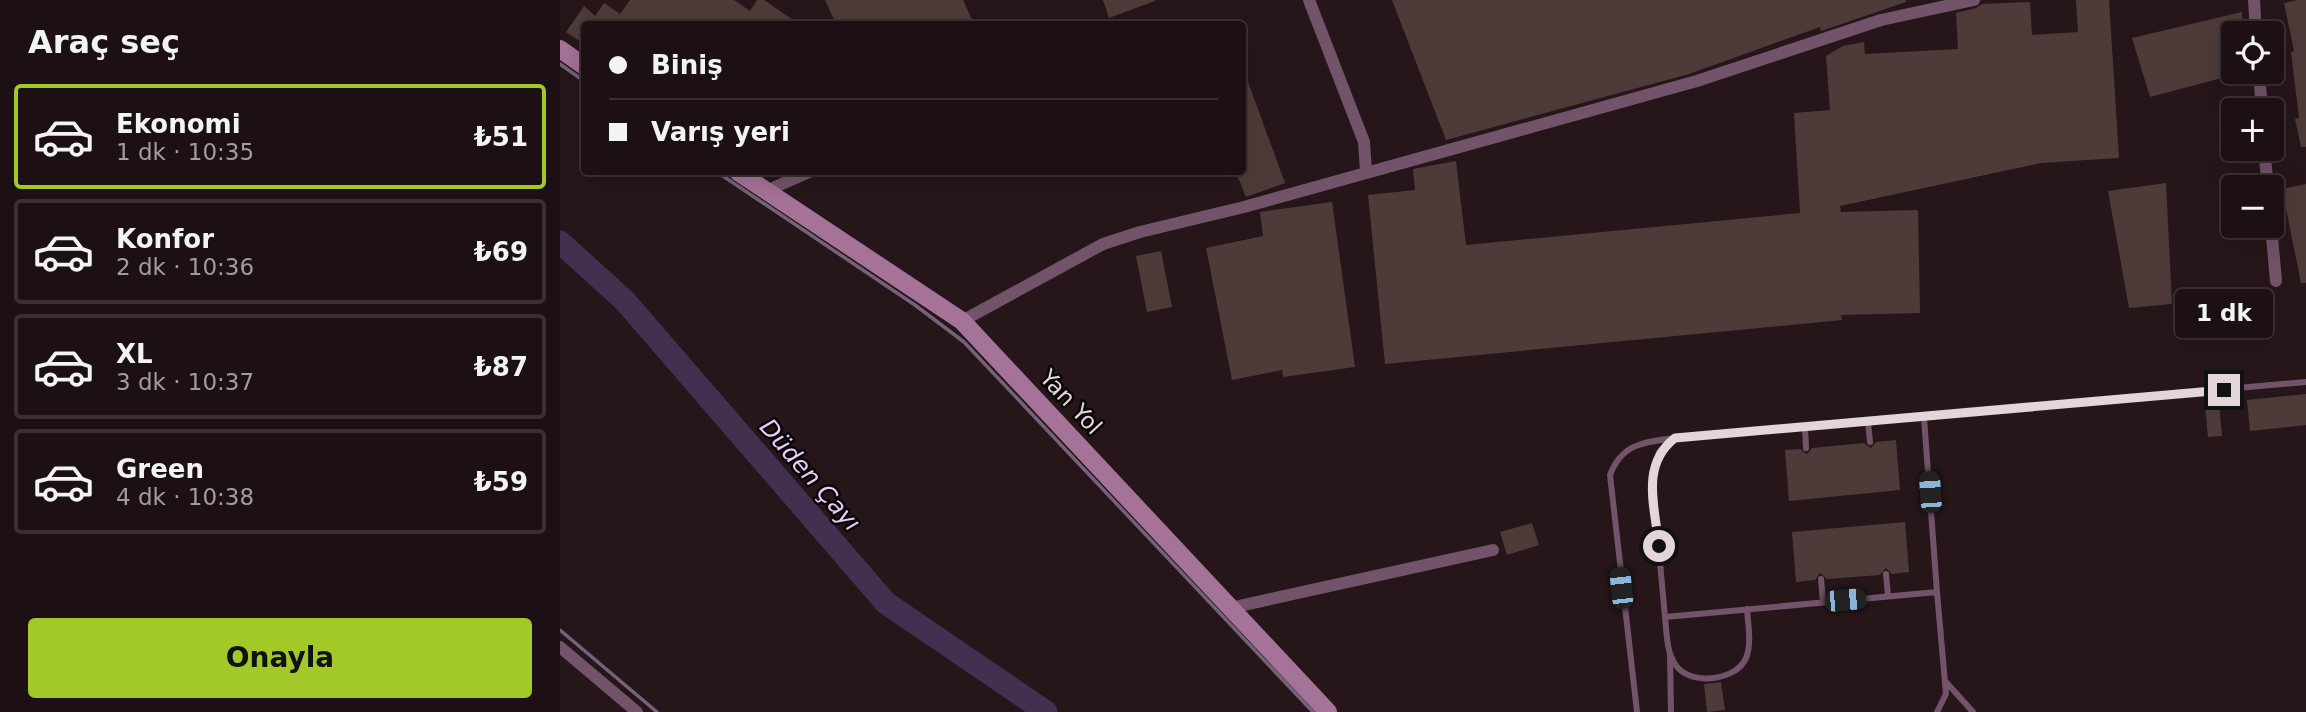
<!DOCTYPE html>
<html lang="tr">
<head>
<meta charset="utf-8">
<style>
  :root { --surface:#1c1014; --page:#25191d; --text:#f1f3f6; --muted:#a09da0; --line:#3a3034; --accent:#a2c928 }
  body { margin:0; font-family:"DejaVu Sans",sans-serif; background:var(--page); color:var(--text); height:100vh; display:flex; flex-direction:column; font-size:26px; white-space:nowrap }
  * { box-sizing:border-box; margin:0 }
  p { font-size:23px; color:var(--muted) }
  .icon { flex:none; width:38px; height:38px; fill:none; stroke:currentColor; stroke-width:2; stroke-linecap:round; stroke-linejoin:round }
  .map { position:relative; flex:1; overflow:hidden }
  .panel { display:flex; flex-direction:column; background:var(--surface); width:560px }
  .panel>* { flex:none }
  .hud { position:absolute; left:21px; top:21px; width:665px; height:154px; border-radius:7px; box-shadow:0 7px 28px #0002,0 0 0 2px var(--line); display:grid; align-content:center; height:154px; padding:0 28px; background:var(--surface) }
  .fabs { position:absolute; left:1661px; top:21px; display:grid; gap:14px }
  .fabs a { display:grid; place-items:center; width:63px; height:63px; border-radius:7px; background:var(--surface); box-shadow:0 7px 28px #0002,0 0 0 2px var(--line); font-size:35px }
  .end { position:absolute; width:32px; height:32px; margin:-16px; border:9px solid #e2d6d8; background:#111; box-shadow:0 0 0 4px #111 }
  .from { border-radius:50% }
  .bubble { position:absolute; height:49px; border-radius:7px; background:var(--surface); box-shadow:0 7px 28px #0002,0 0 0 2px var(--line); font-size:23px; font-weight:800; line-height:49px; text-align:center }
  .car { position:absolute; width:21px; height:42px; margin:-21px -10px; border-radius:9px; box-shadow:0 0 5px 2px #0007; background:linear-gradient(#222 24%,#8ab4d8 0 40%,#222 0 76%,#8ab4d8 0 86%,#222 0) }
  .hud b { display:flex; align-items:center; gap:24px; height:66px; font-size:26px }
  .hud b+b { border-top:2px solid var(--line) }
  .hud i { width:18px; height:18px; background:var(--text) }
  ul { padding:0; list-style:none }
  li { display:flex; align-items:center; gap:21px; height:105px; margin:0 14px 10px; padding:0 14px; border:4px solid var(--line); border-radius:7px }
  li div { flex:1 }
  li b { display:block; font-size:26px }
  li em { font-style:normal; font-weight:800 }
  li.selected { border-color:var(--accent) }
  li>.icon { width:63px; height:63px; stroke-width:1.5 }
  h2 { padding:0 28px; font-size:32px; line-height:84px }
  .button { display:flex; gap:14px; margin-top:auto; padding:14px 28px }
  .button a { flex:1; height:80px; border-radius:7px; background:var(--accent); color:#111; font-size:28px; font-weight:800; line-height:80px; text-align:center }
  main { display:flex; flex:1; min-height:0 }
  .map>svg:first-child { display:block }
</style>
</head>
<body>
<main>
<section class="panel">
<h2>Araç seç</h2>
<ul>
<li class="selected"><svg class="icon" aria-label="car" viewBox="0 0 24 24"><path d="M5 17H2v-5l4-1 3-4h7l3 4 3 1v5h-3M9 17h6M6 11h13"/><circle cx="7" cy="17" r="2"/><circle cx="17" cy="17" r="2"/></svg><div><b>Ekonomi</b><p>1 dk · 10:35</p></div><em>₺51</em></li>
<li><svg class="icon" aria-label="car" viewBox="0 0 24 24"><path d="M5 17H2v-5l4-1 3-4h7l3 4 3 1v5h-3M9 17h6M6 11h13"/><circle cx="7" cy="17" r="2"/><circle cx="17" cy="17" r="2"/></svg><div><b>Konfor</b><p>2 dk · 10:36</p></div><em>₺69</em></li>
<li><svg class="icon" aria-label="car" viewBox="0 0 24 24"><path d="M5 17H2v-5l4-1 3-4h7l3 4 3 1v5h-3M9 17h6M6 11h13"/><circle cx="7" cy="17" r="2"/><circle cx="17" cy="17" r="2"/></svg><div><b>XL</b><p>3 dk · 10:37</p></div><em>₺87</em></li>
<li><svg class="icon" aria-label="car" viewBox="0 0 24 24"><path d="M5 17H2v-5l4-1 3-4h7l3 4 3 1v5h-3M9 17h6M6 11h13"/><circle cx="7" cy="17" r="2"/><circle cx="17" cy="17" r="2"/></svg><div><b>Green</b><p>4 dk · 10:38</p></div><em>₺59</em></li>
</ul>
<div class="button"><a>Onayla</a></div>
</section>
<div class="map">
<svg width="1746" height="712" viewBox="0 0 1746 712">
  <rect width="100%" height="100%" fill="#26161a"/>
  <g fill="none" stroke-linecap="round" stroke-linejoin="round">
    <!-- stream -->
    <path stroke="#736279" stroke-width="3.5" d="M0,64L24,81
      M157,172L355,305L404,342L753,712
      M0,630L97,712"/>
    <!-- river -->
    <path stroke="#433050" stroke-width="23" d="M0,242L65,301L326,603L486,712"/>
  </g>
  <!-- building -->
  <path fill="#4e3b39" d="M70,0H174L190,11L197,0H204L239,24H24V44L6,32L24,6L35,16L44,3L60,14Z
    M265,0H403L414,24H276Z
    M543,0H595V1L549,18Z
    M832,0H1346V2L1261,31L1260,27L1129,74L886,140Z
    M1516,0H1549L1559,158L1481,163L1280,206L1281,212L1358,210L1360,313L1281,315L1282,320L825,364L808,195L855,190L853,169L896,161L906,245L1240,213L1234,113L1270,110L1266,56L1283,46L1304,42L1305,54L1398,49L1396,13L1416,8L1422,4L1470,2L1472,35L1518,32Z
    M1738,0H1746V147H1741L1735,119L1739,118L1731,52L1734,51L1724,3Z
    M1682,12L1683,33H1673V75L1590,97L1572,38Z
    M684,71L725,183L686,197L676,172H682Z
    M1606,183L1612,304L1569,308L1548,191Z
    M1746,184V283H1741L1722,189Z
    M772,202L795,367L723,377L722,370L672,380L646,248L703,236L700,212Z
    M601,251L612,307L587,312L576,256Z
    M1746,394V425L1690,431L1687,400Z
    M1659,403L1662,436L1648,437L1645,405Z
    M1336,440L1340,490L1229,501L1225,450L1240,449L1247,454L1252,448L1304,443L1311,448L1316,442Z
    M1345,522L1349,572L1332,574L1326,568L1320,575L1267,579L1260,573L1255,580L1236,582L1232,532Z
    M972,523L979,545L947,555L940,532Z
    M1161,682L1165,710L1147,712L1144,684Z"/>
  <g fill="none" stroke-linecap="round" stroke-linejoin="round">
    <!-- lane -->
    <path stroke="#72536a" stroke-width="6" d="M1364,418L1377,592L1105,617L1092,475L1099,452L1115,438L1746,382
      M1308,422L1310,442
      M1245,428L1246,448
      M1326,574L1328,596
      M1261,579L1263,602
      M1105,617C1107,634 1106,656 1119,669C1135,685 1177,680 1186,658C1192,643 1188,625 1187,609
      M1110,654L1111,712
      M1386,682L1413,712
      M1077,712L1050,475C1062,443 1085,442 1115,438
      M1377,712L1386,694L1377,592"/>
    <!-- street -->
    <path stroke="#72536a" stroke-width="12" d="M749,0L804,142L806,172
      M1694,0L1696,33
      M1699,72L1702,110
      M1704,149L1708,187
      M206,191L249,172
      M1711,226L1716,281
      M402,321L543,244L580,232L684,207L1137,81L1321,20L1414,0
      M670,608L933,550
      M0,647L77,712"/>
    <!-- secondary -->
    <path stroke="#a57298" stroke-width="18" d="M0,49L24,66
      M178,172L402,321L768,712"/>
  </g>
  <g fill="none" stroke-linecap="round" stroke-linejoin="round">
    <!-- route -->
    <path stroke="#e2d6d8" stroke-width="9" d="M1099,546C1095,507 1080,465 1115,438L1664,390"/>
  </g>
  <g text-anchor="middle" stroke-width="5" stroke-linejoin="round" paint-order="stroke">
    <!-- street labels -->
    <g font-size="23" fill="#e2d6d8" stroke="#0a0506">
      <text transform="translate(511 402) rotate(47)" y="8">Yan Yol</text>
    </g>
    <!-- water labels -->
    <g font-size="24" font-style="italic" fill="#eacdfd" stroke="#0a0506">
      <text transform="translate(250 475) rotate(49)" y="8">Düden Çayı</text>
    </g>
  </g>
</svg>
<div class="fabs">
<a><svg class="icon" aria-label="locate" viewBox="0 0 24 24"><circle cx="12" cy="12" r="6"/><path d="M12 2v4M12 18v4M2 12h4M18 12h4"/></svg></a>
<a>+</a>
<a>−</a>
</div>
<i class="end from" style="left:1099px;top:546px"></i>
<i class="end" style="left:1664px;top:390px"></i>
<div class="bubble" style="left:1615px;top:289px;width:98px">1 dk</div>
<i class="car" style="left:1370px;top:492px;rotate:356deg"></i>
<i class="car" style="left:1061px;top:588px;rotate:354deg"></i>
<i class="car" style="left:1285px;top:600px;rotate:85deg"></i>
<div class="hud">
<b><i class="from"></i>Biniş</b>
<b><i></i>Varış yeri</b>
</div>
</div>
</main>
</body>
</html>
